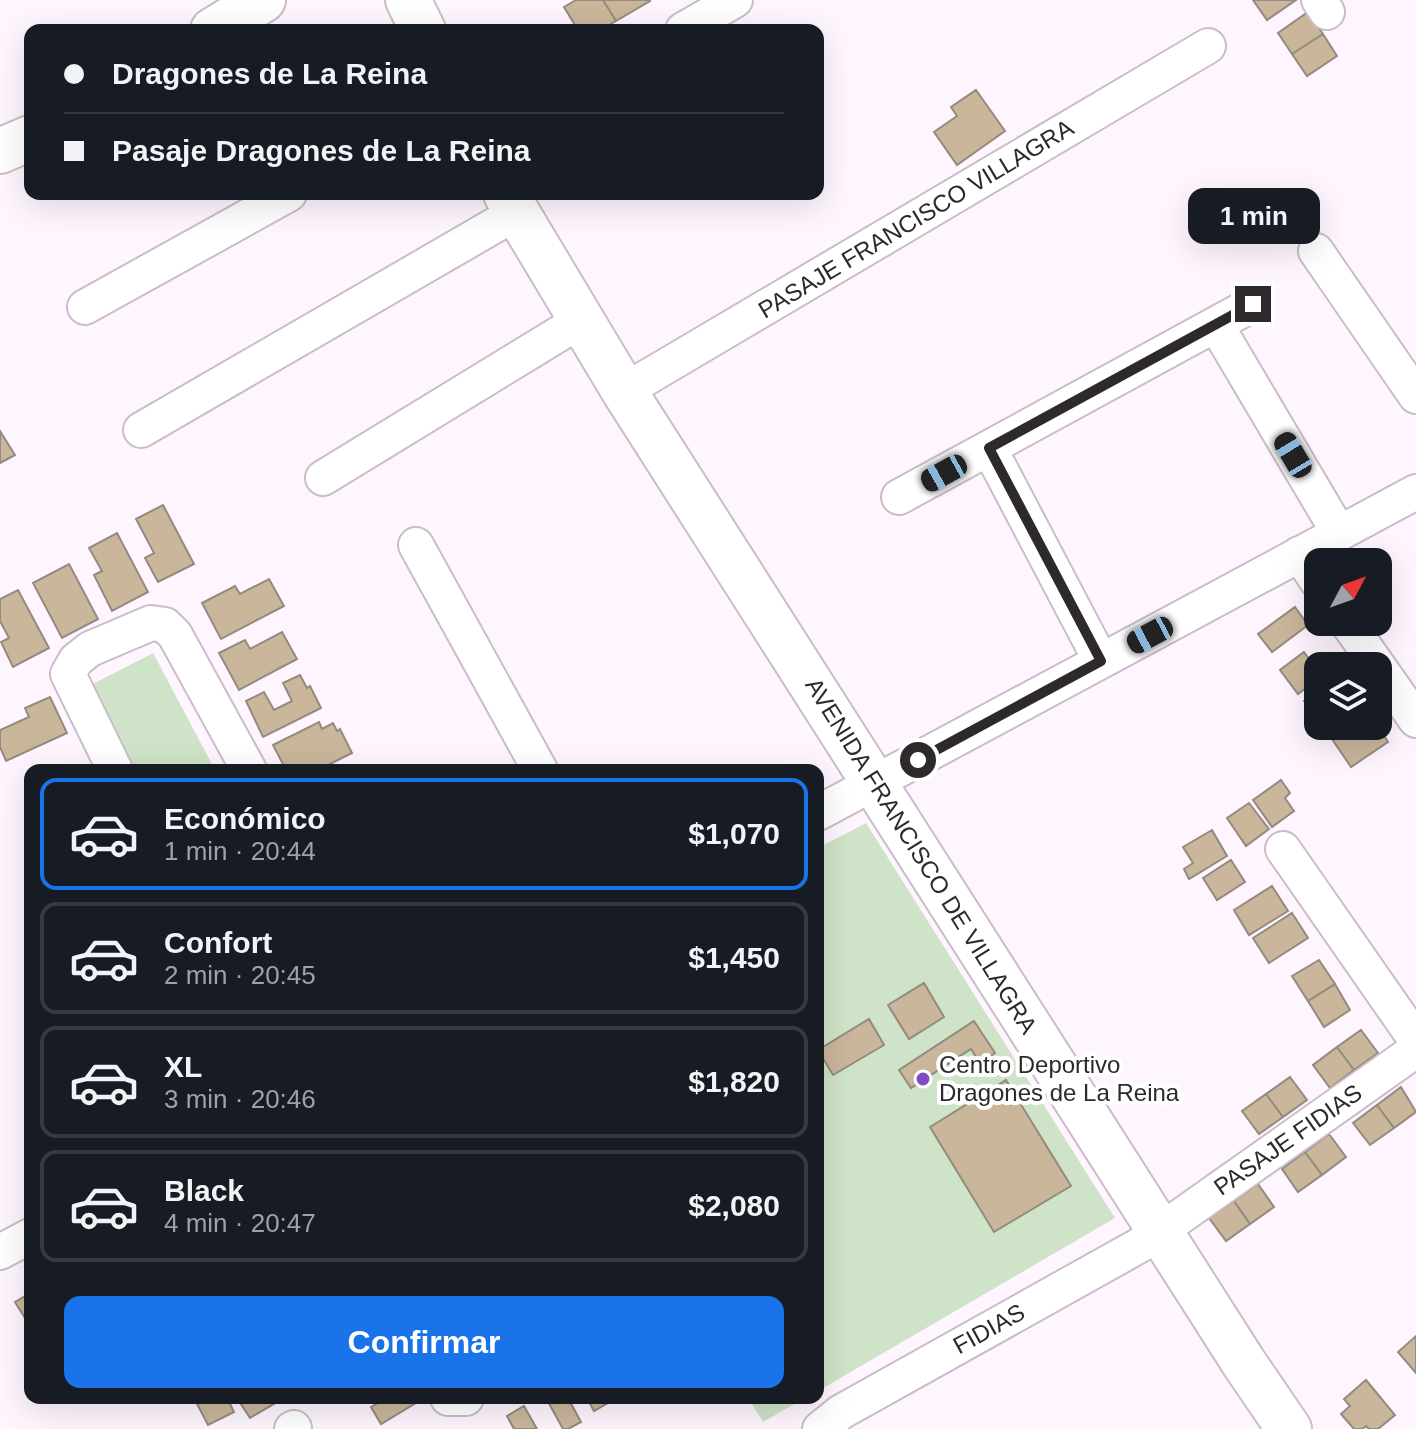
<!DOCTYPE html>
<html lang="es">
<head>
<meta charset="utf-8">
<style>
  :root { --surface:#171b24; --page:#20242c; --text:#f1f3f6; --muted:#9ea1a6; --line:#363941; --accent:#1a73e8 }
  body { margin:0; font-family:Helvetica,sans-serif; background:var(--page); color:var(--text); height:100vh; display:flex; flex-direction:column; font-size:30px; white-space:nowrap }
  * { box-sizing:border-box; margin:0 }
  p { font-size:26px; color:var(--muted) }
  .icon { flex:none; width:44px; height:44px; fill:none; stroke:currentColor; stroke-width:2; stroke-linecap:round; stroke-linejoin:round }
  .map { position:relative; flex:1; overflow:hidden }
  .side { position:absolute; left:24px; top:764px; width:800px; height:640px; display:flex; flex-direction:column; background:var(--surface); border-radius:16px; box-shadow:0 8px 32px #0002 }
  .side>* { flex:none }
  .hud { position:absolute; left:24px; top:24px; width:800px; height:176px; border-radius:16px; box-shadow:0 8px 32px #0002; display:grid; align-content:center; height:176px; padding:0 40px; background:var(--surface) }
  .needle { width:52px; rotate:49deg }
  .buttons { position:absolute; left:1304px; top:548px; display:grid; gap:16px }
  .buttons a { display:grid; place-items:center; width:88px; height:88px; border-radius:16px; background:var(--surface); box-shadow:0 8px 32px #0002; font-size:40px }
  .end { position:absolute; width:36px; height:36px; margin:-18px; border:10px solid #2d292d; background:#fff; box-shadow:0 0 0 4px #fff }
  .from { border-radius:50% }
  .bubble { position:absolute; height:56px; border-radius:16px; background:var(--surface); box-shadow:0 8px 32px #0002; font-size:26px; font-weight:600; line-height:56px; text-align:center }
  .car { position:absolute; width:24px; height:48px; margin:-24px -12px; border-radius:10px; box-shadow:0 0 6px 2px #0007; background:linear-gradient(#222 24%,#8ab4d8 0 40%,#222 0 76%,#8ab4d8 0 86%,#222 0) }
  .hud b { display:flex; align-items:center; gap:28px; height:76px; font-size:30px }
  .hud b+b { border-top:2px solid var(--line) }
  .hud i { width:20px; height:20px; background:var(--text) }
  ul { padding:14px 0 0; list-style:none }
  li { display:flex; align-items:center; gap:24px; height:112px; margin:0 16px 12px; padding:0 24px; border:4px solid var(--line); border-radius:16px }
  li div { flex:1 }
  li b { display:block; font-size:30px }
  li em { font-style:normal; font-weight:600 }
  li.selected { border-color:var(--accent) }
  li>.icon { width:72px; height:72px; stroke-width:1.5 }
  .action { display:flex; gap:16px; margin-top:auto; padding:16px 40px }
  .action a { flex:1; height:92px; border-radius:16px; background:var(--accent); color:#fff; font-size:32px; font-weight:600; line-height:92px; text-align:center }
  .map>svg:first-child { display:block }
</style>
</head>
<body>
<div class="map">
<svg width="1416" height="1429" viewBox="0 0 1416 1429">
  <rect width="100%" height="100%" fill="#fff5ff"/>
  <!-- green -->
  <path fill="#cfe3c8" d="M153,653L215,770H136L91,685Z
    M866,823L1115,1218L818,1391V848Z
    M748,1398H805L763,1422Z"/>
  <!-- building -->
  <path fill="#c9b69b" stroke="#938b7f" stroke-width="2" d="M576,0H603L616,21L600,30H578L564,7Z
    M603,0H649L650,1L616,21Z
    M1253,0H1296L1267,20Z
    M1308,12L1323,34L1292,54L1278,33Z
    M1323,34L1337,56L1307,76L1292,54Z
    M976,90L1005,131L957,165L934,132L957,116L951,107Z
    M0,431L15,455L0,463Z
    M163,505L194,564L158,582L145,558L154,553L136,519Z
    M117,533L148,592L112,611L94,575L102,571L89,548Z
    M69,564L98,619L62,638L33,583Z
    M269,579L284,606L221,639L202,603L235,586L240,594Z
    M18,590L49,648L13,667L1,642L9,638L0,621V599Z
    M1295,607L1308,625L1272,652L1258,634Z
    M282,632L297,659L239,690L219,653L245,640L250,649Z
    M1304,652L1318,672V679L1298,694L1280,670Z
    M300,675L307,688L310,686L321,708L263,737L246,701L264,692L274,710L292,701L283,683Z
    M1318,691V720L1304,701Z
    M50,697L67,733L6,761L0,747V730L29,717L25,708Z
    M319,722L322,729L333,723L337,731L340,729L352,753L318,770H286L273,745Z
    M1351,726H1378L1388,742L1351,767L1332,739Z
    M1281,780L1290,793L1285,798L1294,811L1272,827L1253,800Z
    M1249,803L1269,829L1246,846L1227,818Z
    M1212,830L1227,856L1189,879L1184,869L1193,863L1183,847Z
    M1231,860L1245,882L1217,900L1203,878Z
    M1272,886L1288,911L1249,935L1234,910Z
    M1292,913L1308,938L1269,963L1253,938Z
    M1319,960L1335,984L1308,1001L1292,976Z
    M924,983L944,1017L909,1039L888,1005Z
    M1335,984L1350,1010L1324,1027L1308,1001Z
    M869,1019L884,1045L833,1075L818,1050Z
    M974,1021L995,1053L980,1063L971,1049L911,1088L899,1070Z
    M1361,1030L1378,1053L1354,1070L1337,1047Z
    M1337,1047L1354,1070L1330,1088L1313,1065Z
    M1290,1077L1307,1100L1283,1117L1266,1094Z
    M1006,1080L1071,1186L994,1232L930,1127Z
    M1401,1087L1416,1112L1394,1128L1377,1105Z
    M1266,1094L1283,1117L1259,1134L1242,1111Z
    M1377,1105L1394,1128L1370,1145L1353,1123Z
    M1329,1134L1346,1157L1322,1175L1305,1152Z
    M1305,1152L1322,1175L1298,1192L1282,1169Z
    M1258,1184L1274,1207L1250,1224L1234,1201Z
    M1234,1201L1250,1224L1226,1241L1209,1218Z
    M30,1293V1326L15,1302Z
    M1416,1336V1373L1398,1352Z
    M1366,1380L1395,1415L1378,1429H1369L1366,1426L1362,1429H1354L1341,1414L1350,1406L1344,1399Z
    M194,1398H227L234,1412L208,1425Z
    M237,1398H275L277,1402L250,1418Z
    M386,1398H413L416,1403L381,1424L371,1407Z
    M546,1398H568L581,1422L568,1429H563Z
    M587,1398H610L611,1401L594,1411Z
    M524,1406L537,1429H514L507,1416Z"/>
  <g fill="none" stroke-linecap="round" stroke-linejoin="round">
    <defs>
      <path id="street" d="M1319,0L1327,12
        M683,30L735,0
        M1316,251L1416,396
        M85,307L289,194
        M1216,325L1339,533
        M624,391L1208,46
        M141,430L516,213
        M989,448L1101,661
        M323,478L580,321
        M899,497L1253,304
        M416,545L540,770
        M1299,554L1318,582
        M1347,622L1378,666
        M1378,666L1416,720
        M115,770L68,674L76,660L90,649L151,623L165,625L175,635L249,770
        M818,813L1416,492
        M1283,849L1416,1040
        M0,1252L30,1236
        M448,1398H466
        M292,1429L294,1428
        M820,1429L841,1412L1140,1245L1416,1050"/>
      <path id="secondary" d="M408,0L423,30
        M213,30L263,0
        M0,151L30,138
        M506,194L624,391L1244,1363L1289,1429"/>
    </defs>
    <!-- street casing -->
    <use href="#street" stroke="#c9bdc9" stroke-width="38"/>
    <!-- secondary casing -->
    <use href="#secondary" stroke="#c9bdc9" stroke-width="48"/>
    <!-- street -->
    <use href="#street" stroke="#fff" stroke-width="34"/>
    <!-- secondary -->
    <use href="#secondary" stroke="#fff" stroke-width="44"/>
  </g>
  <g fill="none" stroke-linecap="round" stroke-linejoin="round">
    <!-- route -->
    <path stroke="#2d292d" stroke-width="10" d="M918,760L1101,661L989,448L1253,304"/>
  </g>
  <!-- markers -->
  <circle fill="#834bc1" stroke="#fff" stroke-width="3" cx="923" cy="1079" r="8"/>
  <g text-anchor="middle" stroke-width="8" stroke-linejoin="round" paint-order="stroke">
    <!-- street labels -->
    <g font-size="24" fill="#2d292d" stroke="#fff">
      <text transform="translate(916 219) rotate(-31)" y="8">PASAJE FRANCISCO VILLAGRA</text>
      <text transform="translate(921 856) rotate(58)" y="8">AVENIDA FRANCISCO DE VILLAGRA</text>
      <text transform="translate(1288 1140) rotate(-35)" y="8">PASAJE FIDIAS</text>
      <text transform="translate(989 1329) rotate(-29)" y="8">FIDIAS</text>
    </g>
    <!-- poi labels -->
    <g font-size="24" fill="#2d292d" stroke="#fff" text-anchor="start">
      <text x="939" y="1073">Centro Deportivo<tspan x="939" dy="28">Dragones de La Reina</tspan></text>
    </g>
  </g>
</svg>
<div class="buttons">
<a><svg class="needle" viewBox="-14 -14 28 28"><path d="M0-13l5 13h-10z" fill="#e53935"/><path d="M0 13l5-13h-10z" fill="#9ea1a6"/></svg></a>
<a><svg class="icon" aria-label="layers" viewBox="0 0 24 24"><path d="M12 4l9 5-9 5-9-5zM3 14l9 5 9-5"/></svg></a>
</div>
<i class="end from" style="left:918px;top:760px"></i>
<i class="end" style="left:1253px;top:304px"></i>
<div class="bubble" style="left:1188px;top:188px;width:132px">1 min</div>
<i class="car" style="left:1293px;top:455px;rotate:329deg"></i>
<i class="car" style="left:944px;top:473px;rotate:241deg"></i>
<i class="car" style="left:1150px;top:635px;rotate:242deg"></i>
<div class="hud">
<b><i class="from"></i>Dragones de La Reina</b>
<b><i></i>Pasaje Dragones de La Reina</b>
</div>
<section class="side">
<ul>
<li class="selected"><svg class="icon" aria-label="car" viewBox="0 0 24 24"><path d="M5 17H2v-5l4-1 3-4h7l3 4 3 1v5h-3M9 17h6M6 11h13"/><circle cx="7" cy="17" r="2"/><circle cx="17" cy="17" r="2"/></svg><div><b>Económico</b><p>1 min · 20:44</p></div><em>$1,070</em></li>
<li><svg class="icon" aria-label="car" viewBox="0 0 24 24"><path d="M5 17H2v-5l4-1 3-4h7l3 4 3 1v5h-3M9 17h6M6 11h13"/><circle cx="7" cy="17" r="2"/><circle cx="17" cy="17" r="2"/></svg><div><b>Confort</b><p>2 min · 20:45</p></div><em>$1,450</em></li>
<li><svg class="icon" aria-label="car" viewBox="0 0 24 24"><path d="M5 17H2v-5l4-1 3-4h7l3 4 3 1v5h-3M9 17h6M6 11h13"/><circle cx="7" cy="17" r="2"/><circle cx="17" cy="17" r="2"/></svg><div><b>XL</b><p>3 min · 20:46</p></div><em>$1,820</em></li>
<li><svg class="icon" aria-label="car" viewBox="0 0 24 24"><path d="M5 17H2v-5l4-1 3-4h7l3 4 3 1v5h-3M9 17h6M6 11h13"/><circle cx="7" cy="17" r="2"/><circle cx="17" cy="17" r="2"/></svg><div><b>Black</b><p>4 min · 20:47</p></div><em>$2,080</em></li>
</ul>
<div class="action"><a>Confirmar</a></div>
</section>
</div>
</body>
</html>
